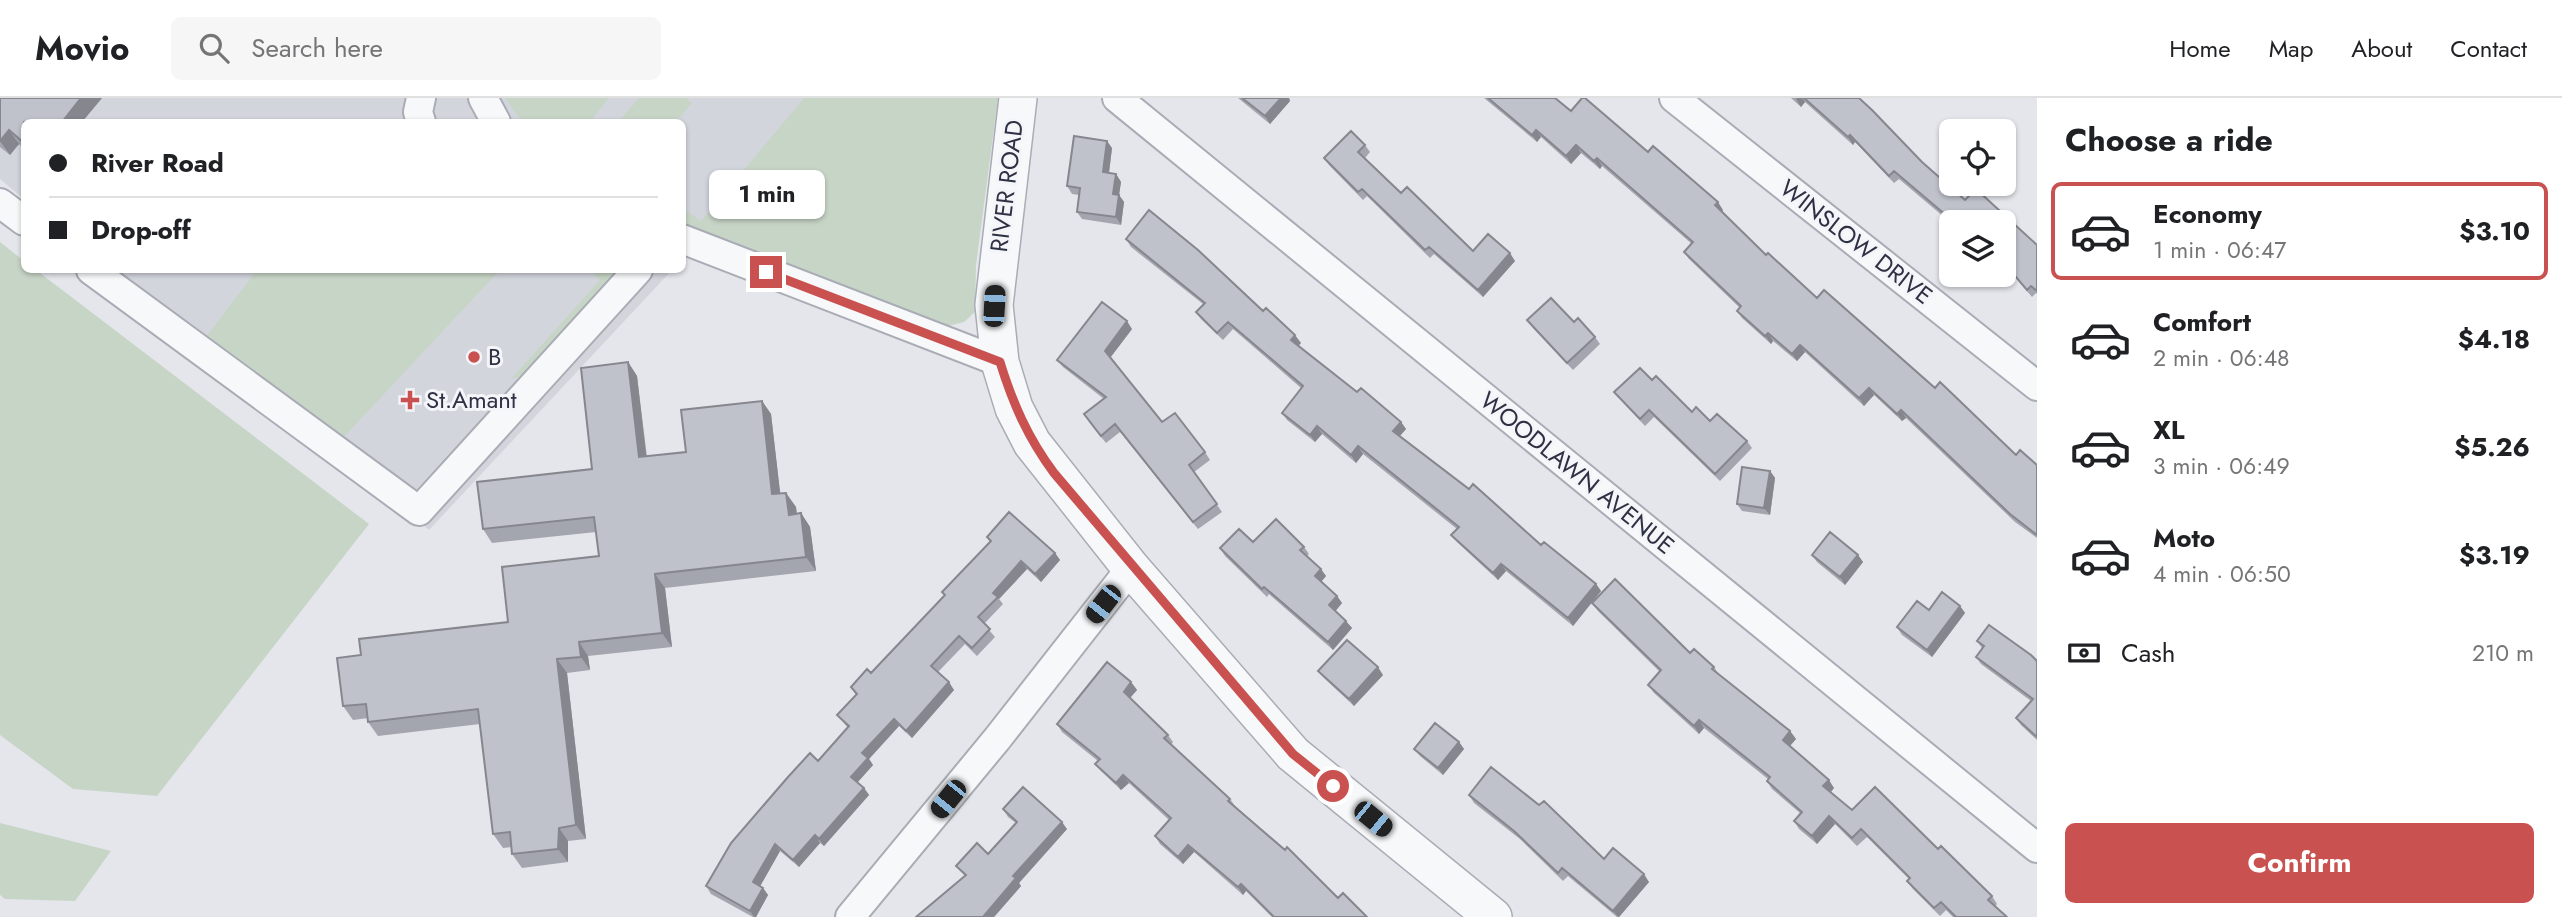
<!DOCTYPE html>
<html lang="en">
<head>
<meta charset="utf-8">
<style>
  :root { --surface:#fff; --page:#f6f6f6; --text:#202124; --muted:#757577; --line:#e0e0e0; --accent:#c95251 }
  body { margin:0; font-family:Jost,sans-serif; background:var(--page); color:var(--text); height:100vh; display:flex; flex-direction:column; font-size:26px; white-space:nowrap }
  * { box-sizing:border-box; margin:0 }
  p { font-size:23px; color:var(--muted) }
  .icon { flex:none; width:38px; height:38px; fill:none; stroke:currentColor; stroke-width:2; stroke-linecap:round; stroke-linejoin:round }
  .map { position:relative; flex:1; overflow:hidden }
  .drawer { display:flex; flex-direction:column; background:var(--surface); width:525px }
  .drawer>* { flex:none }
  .hud { position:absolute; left:21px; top:21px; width:665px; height:154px; border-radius:10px; box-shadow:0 2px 5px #0004; display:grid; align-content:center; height:154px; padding:0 28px; background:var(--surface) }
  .tools { position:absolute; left:1939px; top:21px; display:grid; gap:14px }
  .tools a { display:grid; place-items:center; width:77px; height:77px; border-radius:10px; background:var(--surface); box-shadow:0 2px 5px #0004; font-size:35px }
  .end { position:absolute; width:32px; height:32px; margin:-16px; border:9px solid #c95251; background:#fff; box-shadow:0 0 0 4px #fff }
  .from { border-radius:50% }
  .bubble { position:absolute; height:49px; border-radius:10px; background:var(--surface); box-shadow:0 2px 5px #0004; font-size:23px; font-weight:700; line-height:49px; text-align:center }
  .car { position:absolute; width:21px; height:42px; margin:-21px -10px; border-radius:9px; box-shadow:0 0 5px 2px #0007; background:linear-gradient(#222 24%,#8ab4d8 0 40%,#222 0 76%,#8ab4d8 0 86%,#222 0) }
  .hud b { display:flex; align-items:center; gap:24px; height:66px; font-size:26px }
  .hud b+b { border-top:2px solid var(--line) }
  .hud i { width:18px; height:18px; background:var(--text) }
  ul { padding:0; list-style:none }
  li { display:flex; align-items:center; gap:21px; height:98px; margin:0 14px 10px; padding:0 14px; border:4px solid transparent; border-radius:10px }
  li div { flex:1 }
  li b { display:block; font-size:26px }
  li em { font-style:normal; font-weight:700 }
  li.on { border-color:var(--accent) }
  li>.icon { width:63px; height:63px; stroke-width:1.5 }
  h2 { padding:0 28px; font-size:32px; line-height:84px }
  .pay { display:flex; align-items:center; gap:18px; height:77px; padding:0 28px; font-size:26px }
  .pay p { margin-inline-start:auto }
  .action { display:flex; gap:14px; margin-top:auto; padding:14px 28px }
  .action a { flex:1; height:80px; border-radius:10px; background:var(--accent); color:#fff; font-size:28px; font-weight:700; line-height:80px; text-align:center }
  header { display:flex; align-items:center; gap:42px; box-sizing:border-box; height:98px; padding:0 35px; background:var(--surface); border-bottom:2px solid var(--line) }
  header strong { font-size:33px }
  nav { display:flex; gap:38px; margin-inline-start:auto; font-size:24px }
  .search { width:490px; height:63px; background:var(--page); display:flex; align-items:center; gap:18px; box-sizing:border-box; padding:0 24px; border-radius:10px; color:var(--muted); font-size:26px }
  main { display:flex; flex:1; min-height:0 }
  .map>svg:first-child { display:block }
</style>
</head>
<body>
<header>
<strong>Movio</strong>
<div class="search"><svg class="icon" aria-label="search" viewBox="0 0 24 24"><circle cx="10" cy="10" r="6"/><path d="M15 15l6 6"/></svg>Search here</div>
<nav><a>Home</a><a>Map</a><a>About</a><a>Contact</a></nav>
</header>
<main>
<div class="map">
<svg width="2037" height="819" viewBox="0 0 2037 819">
  <rect width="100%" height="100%" fill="#e4e6eb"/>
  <!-- built -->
  <path fill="#d3d5dd" d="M0,0H970L713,129L683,161L682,24H24V101L0,81Z
    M110,172H672L429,432Z"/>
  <!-- green -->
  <path fill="#c7d5c6" d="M505,0H609L590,24H522Z
    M639,0H686L692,5L676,24H618Z
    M804,0H998L976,167L975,214L964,224L940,230L686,127L684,111L701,123Z
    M0,144L24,163V172H36L369,426L157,698L73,691L0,637Z
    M257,172H500L341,342L202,244Z
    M589,172H621L522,279L512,280L600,182Z
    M0,725L111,753L75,803L5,801L0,797Z"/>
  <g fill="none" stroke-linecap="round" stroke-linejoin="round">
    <defs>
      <path id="minor" d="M421,0L418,14L421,24
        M483,0L496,24
        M1117,0L2037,750
        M1674,0L2037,288
        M0,105L24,123
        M682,141L1000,264
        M91,172L419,413L638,172
        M850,819L997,641L1131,470"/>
      <path id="tertiary" d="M1018,0L994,207L1000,264L1014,310L1032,345L1131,470L1293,656L1493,819"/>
    </defs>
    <!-- minor casing -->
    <use href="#minor" stroke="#a9acb5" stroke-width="32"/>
    <!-- tertiary casing -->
    <use href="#tertiary" stroke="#a9acb5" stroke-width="40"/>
    <!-- minor -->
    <use href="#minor" stroke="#f7f8fa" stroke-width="28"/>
    <!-- tertiary -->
    <use href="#tertiary" stroke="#f7f8fa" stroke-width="37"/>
  </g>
  <!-- wall -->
  <path fill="#a4a6af" d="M0,0H102L82,24H24V51L19,46L10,57L0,49Z
    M1238,0H1289L1290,3L1270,26Z
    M1484,0H1555L1571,13L1648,54L1723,112L1722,113L1766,157L1817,200L1935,290L2016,357L2037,367V440L2015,424L1906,320L1902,323L1874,297L1864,308L1805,254L1797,263L1773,243L1771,246L1742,220L1737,213L1740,210L1689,161L1684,154L1692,146L1602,68L1600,71L1581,55L1571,66L1541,39L1537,44Z
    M1791,0H1859L1872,12L1922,64L1965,102L1976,91L2037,147V196L2036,195L2032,199L2004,166V124H1951V125L1899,81L1894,85L1855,44L1853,47L1805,4L1801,9Z
    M1365,47L1370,54L1365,60L1401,95L1473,153L1515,163L1483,199L1434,156L1430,160L1367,98L1363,102L1329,67L1324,60Z
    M1112,50L1109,75L1116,76L1121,84L1119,97L1124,104L1121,127L1082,121L1077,114L1079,97L1072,96L1067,88Z
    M1126,141L1263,213L1301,245L1298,248L1357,294L1401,324L1406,331L1400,338L1541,447L1596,486L1601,493L1573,528L1506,473L1498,482L1457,444L1451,437L1457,431L1363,356L1356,365L1322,336L1315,344L1287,322L1282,315L1301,290L1233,231L1223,242L1201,221L1196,214L1203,206L1131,149Z
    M1527,222L1574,224L1595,239L1600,246L1573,272L1533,230Z
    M1132,231L1110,260L1162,324L1205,354L1210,362L1194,374L1222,414L1198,431L1120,334L1106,345L1089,324L1104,301L1063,269L1057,262Z
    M628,264L637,278L647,359L686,354L762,303L771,316L780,396L786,395L796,409L797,416L801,415L810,429L816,473L665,490L672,549L588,558L590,572L567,575L586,741L568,743V764L522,770L512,756L511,749L503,750L493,736L480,626L378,638L368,624V620L353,622L343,608L361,557L508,524L599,458L596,434L492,445L483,431L592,371Z
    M1652,282L1692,314L1747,343L1752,350L1720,383L1654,319L1645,328L1620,301L1614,294Z
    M1770,373L1775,380L1770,417L1742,413L1737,406Z
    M987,439L1055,455L1060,462L1041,484L1027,471L999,501L1003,506L984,526L995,539L977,558L965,546L938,574L954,592L912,640L899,628L869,661L873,667L857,685L864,690L869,697L824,748L820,745L799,769L780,753L760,788L763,790L768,797L756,819H753L711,796L706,788L848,630L837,617L856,597L851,589L871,575L945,498L942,494L990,444Z
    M1253,444L1304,449L1309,456L1307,458L1326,478L1321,484L1337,498L1342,505L1335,513L1352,530L1333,552L1269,496L1267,499L1225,458L1220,450Z
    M1812,457H1858L1863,464L1845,487L1817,464Z
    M1592,505L1690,555L1714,569L1719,577L1790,633L1796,641L1790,648L1834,690L1831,694L1852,712L1938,751L1992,798L1997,806L1995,809L2007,819H1953L1946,812L1940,818L1913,791L1907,783L1909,781L1867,739L1857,748L1835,726L1817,746L1799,731L1794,723L1800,715L1772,691L1767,683L1768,681L1704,630L1699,636L1654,595L1648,587L1660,574L1598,513Z
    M1960,508L1965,515L1932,559L1902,537L1897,529L1929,512Z
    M1977,543L2037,563V642L2021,627L2016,620L2031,603L1981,566L1976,559L1982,550Z
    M1318,573L1383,577L1354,608L1324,580Z
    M1131,584L1137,592L1130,600L1168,637L1173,644L1171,647L1230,701L1235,708L1338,800L1367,819H1272L1246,793L1243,797L1194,754L1183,766L1160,746L1155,738L1169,722L1129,685L1121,692L1101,673L1095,666L1098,663L1062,634L1057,626Z
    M1459,644L1464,651L1443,677L1420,658L1414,651Z
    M1469,697L1604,761L1649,784L1619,819H1617L1568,778L1563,783L1520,741L1474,705Z
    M1003,711L1067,731L1019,785L1021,788L994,819H916L965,778L956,768L988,756L1016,725L1008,719Z"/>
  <!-- shaded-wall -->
  <path fill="#86878e" d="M81,0H102L82,24H62Z
    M1281,0H1289L1290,3L1270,26L1265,18Z
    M1797,0H1802L1805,4L1801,9L1796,1Z
    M9,32L19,46L10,57L0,43Z
    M1536,32L1541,39L1537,44L1532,37Z
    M1850,37L1855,44L1853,47L1848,39Z
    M1107,43L1112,50L1108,82L1103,74Z
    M1576,47L1581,55L1571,66L1566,58Z
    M1597,60L1602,68L1600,71L1594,63Z
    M1116,76L1121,84L1119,97L1124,104L1121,127L1116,119L1113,96Z
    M1718,104L1723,112L1720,115L1715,107Z
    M1510,155L1515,163L1483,199L1478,192Z
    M1127,223L1132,231L1110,260L1105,253Z
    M1768,235L1773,243L1771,246L1765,238Z
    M1295,237L1301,245L1296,250L1291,242Z
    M1800,247L1805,254L1797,263L1792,256Z
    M628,264L637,278L648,373L639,359Z
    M1869,290L1874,297L1864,308L1859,300Z
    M762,303L771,316L782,410L772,396Z
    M1901,312L1906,320L1902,323L1897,316Z
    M1401,324L1406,331L1398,340L1393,333Z
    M1317,328L1322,336L1315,344L1310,337Z
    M1358,348L1363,356L1356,365L1351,357Z
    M1770,373L1775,380L1770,417L1764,410Z
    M786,395L796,409L798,430L789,417Z
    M801,415L810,429L816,473L806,459Z
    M1055,455L1060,462L1041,484L1035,476Z
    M1858,457L1863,464L1845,487L1840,479Z
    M1021,463L1027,471L999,501L993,495Z
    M1501,466L1506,473L1498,482L1493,475Z
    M1321,471L1326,478L1320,485L1315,478Z
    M655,476L665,490L672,549L662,535Z
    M1596,486L1601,493L1573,528L1568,520Z
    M1337,498L1342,505L1334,515L1329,507Z
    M1960,508L1965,515L1932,559L1927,552Z
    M1346,523L1352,530L1333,552L1328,544Z
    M579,544L588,558L590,572L581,559Z
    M557,561L567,575L586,741L576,727Z
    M1378,569L1383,577L1354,608L1349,601Z
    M949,584L954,592L912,640L906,633Z
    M1131,584L1137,592L1129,601L1124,594Z
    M894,621L899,628L869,661L873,667L856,686L851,679L862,655Z
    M1699,622L1704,630L1699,636L1694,628Z
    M1790,633L1796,641L1788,650L1783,642Z
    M1459,644L1464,651L1443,677L1438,670Z
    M1123,677L1129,685L1121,692L1116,685Z
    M1829,682L1834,690L1829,696L1823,688Z
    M864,690L869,697L824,748L819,741Z
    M1829,718L1835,726L1817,746L1812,738Z
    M1062,724L1067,731L1019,785L1021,788L994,819H983L1013,778Z
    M559,730L568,743V764L558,751Z
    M815,737L820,745L799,769L793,762Z
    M775,746L780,753L758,792L753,784Z
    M1188,747L1194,754L1183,766L1178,759Z
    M1644,776L1649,784L1619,819H1618L1613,813Z
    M1241,786L1246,793L1243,797L1238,789Z
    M763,790L768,797L756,819H754L750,813Z"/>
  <!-- building -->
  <path fill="#bfc1cb" stroke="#86878e" stroke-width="2" d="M0,0H81L62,24H24V45L9,32L0,43Z
    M1242,0H1281L1265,18Z
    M1488,0H1555L1571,13L1582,0H1585L1648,54L1653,48L1718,104L1715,107L1766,157L1768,155L1817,200L1824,192L1935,290L1940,284L2016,357L2020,352L2037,367V437L2010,416L1901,312L1897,316L1869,290L1859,300L1800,247L1792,256L1768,235L1765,238L1737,213L1741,208L1684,154L1693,144L1597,60L1594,63L1576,47L1566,58L1536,32L1532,37Z
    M1804,0H1859L1872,12L1922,64L1965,102L1976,91L2037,147V193L2031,188L2027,192L2004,165V124H1954L1894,73L1889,78L1850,37L1848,39Z
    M1351,33L1365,47L1358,54L1401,95L1407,89L1473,153L1488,136L1510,155L1478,192L1429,149L1425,152L1362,91L1358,94L1324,60Z
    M1074,38L1107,43L1103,74L1116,76L1113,96L1119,97L1116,119L1077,114L1080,90L1067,88Z
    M1149,112L1198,152L1263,213L1266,210L1295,237L1291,242L1357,294L1361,290L1401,324L1393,333L1469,391L1473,386L1541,447L1544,444L1596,486L1568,520L1501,466L1493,475L1451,437L1459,429L1358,348L1351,357L1317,328L1310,337L1282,315L1303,288L1228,224L1217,235L1196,214L1205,205L1126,141Z
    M1551,200L1574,224L1578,220L1595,239L1567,265L1527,222Z
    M1102,204L1127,223L1105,253L1162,324L1175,315L1205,354L1189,367L1217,406L1193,424L1115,326L1101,338L1084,316L1106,299L1057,262Z
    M628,264L639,359L686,354L681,312L762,303L772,396L786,395L789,417L801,415L806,459L655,476L662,535L579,544L581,559L557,561L576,727L559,730L558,751L512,756L510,734L493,736L478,611L368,624L366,606L343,608L337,560L361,557L359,541L508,524L502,469L599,458L594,419L483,431L477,384L592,371L581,270Z
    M1640,270L1652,282L1656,278L1692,314L1696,309L1710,323L1717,316L1747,343L1715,376L1649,312L1640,321L1614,294Z
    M1742,369L1770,373L1764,410L1737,406Z
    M1009,414L1055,455L1035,476L1021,463L993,495L998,499L978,519L990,531L972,550L959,538L931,568L949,584L906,633L894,621L862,655L868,660L851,679L864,690L819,741L815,737L793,762L775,746L753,784L763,790L750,813L706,788L731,745L788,679L810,655L818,663L849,628L837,617L857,596L851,589L867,571L871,575L945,497L942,494L991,443L987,439Z
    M1276,421L1304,449L1300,452L1321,471L1315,478L1337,498L1329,507L1346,523L1328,544L1264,489L1262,491L1220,450L1239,431L1253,444Z
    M1830,434L1858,457L1840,479L1812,457Z
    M1615,481L1690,555L1694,551L1714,569L1712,571L1790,633L1783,642L1829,682L1823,688L1852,712L1875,689L1938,751L1941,748L1992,798L1988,802L2007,819H1956L1941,804L1934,810L1907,783L1910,780L1861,731L1852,740L1829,718L1812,738L1794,723L1802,714L1767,683L1770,679L1699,622L1694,628L1648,587L1661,572L1592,505Z
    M1942,494L1960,508L1927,552L1897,529L1917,503L1929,512Z
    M1989,527L2031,557L2037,563V639L2016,620L2033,601L1976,559L1984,548L1977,543Z
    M1347,542L1378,569L1349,601L1318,573Z
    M1107,564L1131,584L1124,594L1168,637L1164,640L1230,701L1228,703L1285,752L1287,749L1338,800L1343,795L1367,819H1274L1241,786L1238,789L1188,747L1178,759L1155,738L1171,720L1123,677L1116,685L1095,666L1100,661L1057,626Z
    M1435,625L1459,644L1438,670L1414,651Z
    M1491,669L1539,707L1544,703L1604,761L1613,750L1644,776L1613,813L1562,770L1558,775L1514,733L1469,697Z
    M1023,689L1062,724L1013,778L1016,780L983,819H916L966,777L956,768L977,745L988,756L1017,724L1003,711Z"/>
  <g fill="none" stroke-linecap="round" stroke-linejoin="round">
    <!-- route -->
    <path stroke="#c95251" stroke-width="9" d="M766,174L1000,264C1013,306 1028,340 1054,375L1293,656L1333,688"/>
  </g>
  <!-- markers -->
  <g fill="#c95251" stroke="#f4f5f9" stroke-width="2.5">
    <circle cx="474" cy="259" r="7"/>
    <path d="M406.5 291.5h7v7h7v7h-7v7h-7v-7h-7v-7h7z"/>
  </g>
  <g text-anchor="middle" stroke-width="6" stroke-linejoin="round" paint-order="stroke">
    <!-- street labels -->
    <g font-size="24" fill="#2d3143" stroke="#f4f5f9">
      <text transform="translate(1007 88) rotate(-83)" y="8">RIVER ROAD</text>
      <text transform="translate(1856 144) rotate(38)" y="8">WINSLOW DRIVE</text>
      <text transform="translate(1577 375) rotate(39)" y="8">WOODLAWN AVENUE</text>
    </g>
    <!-- poi labels -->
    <g font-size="24" fill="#2d3143" stroke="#f4f5f9" text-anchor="start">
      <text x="488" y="267">B</text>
      <text x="426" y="310">St.Amant</text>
    </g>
  </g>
</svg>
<div class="tools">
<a><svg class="icon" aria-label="locate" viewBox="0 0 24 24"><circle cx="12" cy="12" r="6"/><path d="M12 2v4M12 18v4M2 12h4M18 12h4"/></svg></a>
<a><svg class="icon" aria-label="layers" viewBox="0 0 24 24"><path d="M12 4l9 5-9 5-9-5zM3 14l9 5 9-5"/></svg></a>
</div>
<i class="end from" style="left:1333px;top:688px"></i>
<i class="end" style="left:766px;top:174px"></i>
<div class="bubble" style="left:709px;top:72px;width:116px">1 min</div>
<i class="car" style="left:994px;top:208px;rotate:3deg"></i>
<i class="car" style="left:1103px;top:506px;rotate:218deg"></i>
<i class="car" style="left:948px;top:701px;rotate:219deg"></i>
<i class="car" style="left:1373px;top:721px;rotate:129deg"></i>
<div class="hud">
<b><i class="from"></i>River Road</b>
<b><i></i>Drop-off</b>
</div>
</div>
<section class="drawer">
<h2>Choose a ride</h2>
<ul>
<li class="on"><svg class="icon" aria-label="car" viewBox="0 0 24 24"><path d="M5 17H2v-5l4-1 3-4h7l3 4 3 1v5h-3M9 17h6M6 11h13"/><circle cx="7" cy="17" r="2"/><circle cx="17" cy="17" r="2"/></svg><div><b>Economy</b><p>1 min · 06:47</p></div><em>$3.10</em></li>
<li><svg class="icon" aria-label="car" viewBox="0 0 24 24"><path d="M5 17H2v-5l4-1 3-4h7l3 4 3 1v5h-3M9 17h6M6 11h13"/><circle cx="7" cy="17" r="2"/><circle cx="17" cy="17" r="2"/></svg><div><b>Comfort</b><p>2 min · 06:48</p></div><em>$4.18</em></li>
<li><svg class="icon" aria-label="car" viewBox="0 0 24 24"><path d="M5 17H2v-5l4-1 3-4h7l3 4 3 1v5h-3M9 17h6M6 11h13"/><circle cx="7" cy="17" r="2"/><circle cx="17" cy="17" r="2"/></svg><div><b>XL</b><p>3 min · 06:49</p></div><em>$5.26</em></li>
<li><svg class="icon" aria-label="car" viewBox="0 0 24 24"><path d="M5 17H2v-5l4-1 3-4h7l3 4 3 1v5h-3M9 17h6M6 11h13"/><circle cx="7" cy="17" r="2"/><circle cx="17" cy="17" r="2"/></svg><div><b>Moto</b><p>4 min · 06:50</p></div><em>$3.19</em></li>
</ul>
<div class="pay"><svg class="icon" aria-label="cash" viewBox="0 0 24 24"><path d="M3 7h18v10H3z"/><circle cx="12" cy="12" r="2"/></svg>Cash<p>210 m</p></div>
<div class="action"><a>Confirm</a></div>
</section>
</main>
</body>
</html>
